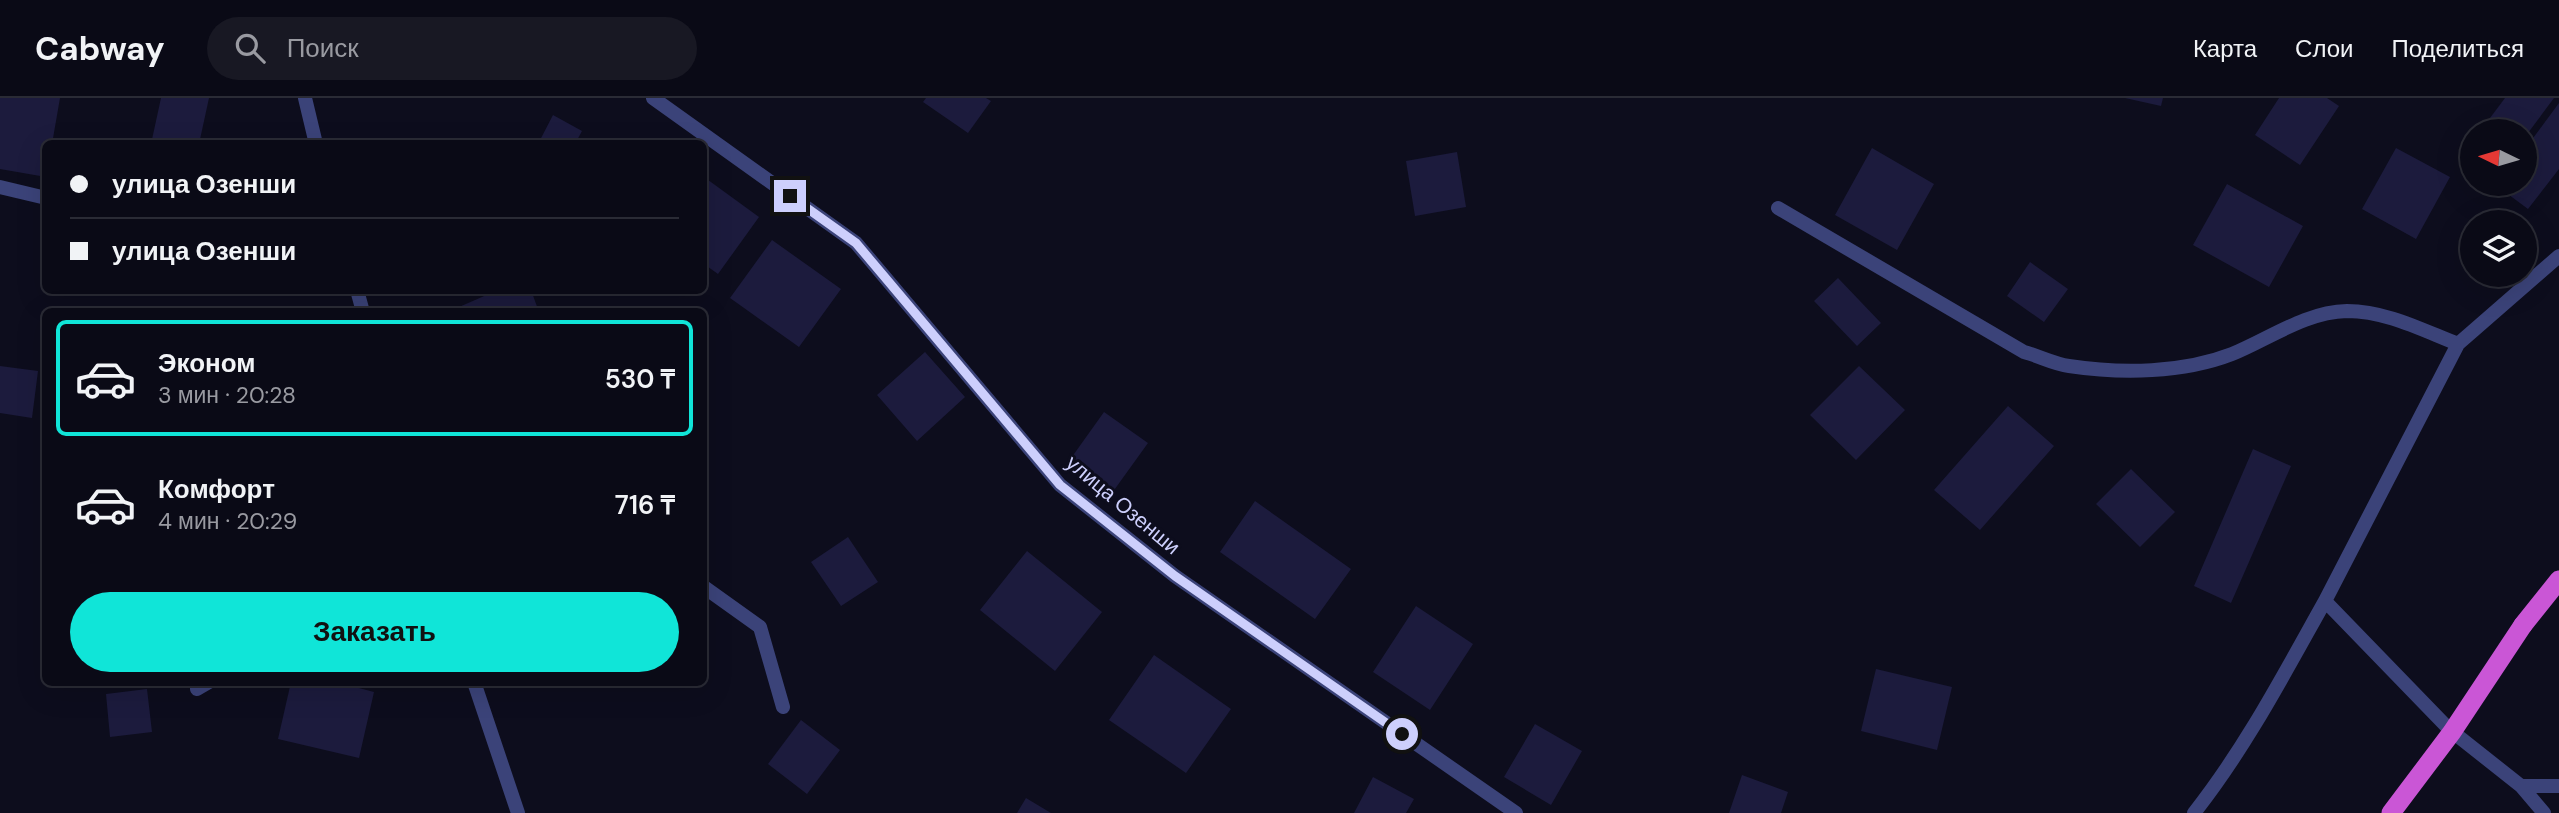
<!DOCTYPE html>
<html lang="ru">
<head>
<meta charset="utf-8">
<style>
  :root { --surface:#0a0a16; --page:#181823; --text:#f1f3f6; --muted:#999aa1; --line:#2a2b35; --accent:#10e5d8 }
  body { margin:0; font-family:"DM Sans",sans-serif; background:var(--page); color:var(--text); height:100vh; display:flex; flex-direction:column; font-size:26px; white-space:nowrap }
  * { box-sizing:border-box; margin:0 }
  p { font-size:23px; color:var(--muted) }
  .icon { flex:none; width:38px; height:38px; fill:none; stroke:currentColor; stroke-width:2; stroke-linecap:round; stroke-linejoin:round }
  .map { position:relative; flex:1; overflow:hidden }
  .sheet { position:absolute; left:42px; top:210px; width:665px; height:378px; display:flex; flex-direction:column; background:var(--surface); border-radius:10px; box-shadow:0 7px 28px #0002,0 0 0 2px var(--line) }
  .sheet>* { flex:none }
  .banner { position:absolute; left:42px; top:42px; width:665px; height:154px; border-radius:10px; box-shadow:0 7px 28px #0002,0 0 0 2px var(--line); display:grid; align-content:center; height:154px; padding:0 28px; background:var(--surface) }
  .needle { width:46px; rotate:275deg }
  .fabs { position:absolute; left:2460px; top:21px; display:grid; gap:14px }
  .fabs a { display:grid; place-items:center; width:77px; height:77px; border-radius:50%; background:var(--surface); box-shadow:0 7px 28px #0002,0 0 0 2px var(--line); font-size:35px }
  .end { position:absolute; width:32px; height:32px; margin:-16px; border:9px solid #cdcffc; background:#111; box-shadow:0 0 0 4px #111 }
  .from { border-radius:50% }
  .banner b { display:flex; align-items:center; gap:24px; height:66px; font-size:26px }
  .banner b+b { border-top:2px solid var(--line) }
  .banner i { width:18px; height:18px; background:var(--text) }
  ul { padding:12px 0 0; list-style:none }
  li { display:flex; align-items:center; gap:21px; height:116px; margin:0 14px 10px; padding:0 14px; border:4px solid transparent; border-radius:10px }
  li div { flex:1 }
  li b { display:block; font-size:26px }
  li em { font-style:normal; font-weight:600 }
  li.on { border-color:var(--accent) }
  li>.icon { width:63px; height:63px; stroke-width:1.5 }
  .cta { display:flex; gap:14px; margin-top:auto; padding:14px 28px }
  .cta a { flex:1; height:80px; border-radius:42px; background:var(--accent); color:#111; font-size:28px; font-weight:600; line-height:80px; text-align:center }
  header { display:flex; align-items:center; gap:42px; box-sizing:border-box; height:98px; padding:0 35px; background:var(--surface); border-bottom:2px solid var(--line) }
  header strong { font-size:33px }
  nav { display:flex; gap:38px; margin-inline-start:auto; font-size:24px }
  .search { width:490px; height:63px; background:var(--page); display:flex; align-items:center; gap:18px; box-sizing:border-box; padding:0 24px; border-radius:38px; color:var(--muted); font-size:26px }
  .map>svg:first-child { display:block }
</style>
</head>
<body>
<header>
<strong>Cabway</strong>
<div class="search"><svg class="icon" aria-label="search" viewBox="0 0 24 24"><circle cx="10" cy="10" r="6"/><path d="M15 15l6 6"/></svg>Поиск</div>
<nav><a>Карта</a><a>Слои</a><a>Поделиться</a></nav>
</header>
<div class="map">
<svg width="2559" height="715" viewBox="0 0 2559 715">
  <rect width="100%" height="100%" fill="#0d0d1d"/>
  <!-- building -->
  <path fill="#1c1b3d" d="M0,0H60L52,46H46V79L0,71Z
    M161,0H209L199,46H151Z
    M926,0H986L991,3L968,35L923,4Z
    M2125,0H2163L2161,8Z
    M2279,0H2327L2339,8L2300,67L2255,37Z
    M2505,0H2554L2525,39V33H2483L2481,32Z
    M2559,5V71L2528,111L2497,88L2499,86H2525V51Z
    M553,17L582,33L575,46H538Z
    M1872,50L1934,86L1897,152L1835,117Z
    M2396,50L2450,79L2416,141L2362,111Z
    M1457,54L1466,109L1415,118L1406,63Z
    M704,79L759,119L718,176L704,166Z
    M2227,86L2303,128L2269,189L2193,147Z
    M772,142L841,191L799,249L730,200Z
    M2030,164L2068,191L2044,224L2007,198Z
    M1838,180L1881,225L1857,248L1814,203Z
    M498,192H531L539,214H461L459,209Z
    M925,254L965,299L917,343L877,297Z
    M0,268L38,273L32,320L0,315Z
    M1859,268L1905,312L1856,362L1810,317Z
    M2008,308L2054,348L1980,432L1934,392Z
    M1104,314L1148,345L1112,395L1069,363Z
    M2253,351L2291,368L2231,505L2194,488Z
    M2131,371L2175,414L2140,449L2096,406Z
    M1255,403L1351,471L1315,521L1220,454Z
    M848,439L878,484L841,508L811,464Z
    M1027,453L1102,514L1055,573L980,512Z
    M1416,508L1473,546L1430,612L1373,574Z
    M1154,557L1231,611L1186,675L1109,622Z
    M1876,571L1952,589L1937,652L1861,633Z
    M291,584H336L374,594L359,660L278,641Z
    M147,591L152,634L110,639L106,596Z
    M801,622L840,652L807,696L768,666Z
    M1535,626L1582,653L1551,707L1504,679Z
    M1742,677L1788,694L1781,715H1729Z
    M1373,679L1414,701L1406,715H1354Z
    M1026,700L1051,715H1017Z"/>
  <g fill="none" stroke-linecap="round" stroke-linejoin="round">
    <!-- minor -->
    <path stroke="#3b4379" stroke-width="14" d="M305,0L316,46
      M653,0L856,145L1060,387L1175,478L1516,715
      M0,89L46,100
      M1778,110L2024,254C2039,258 2054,266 2069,268C2122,276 2183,275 2232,256C2269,241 2305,214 2347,213C2386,213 2422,232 2458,246
      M357,192L363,214
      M704,489L760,529L783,609
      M474,584L518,715
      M197,591L209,584
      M2521,688H2559
      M2194,715C2246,649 2284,576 2325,503
      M2544,715L2521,688L2449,631L2325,503L2458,246L2559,158"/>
    <!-- trunk -->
    <path stroke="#ca56d6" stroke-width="19" d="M2523,527L2559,482"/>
    <!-- trunk-bridge -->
    <path stroke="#ca56d6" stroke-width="19" d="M2391,715L2452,634L2523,527"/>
  </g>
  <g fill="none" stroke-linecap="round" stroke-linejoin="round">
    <!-- route -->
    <path stroke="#cdcffc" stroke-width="9" d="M790,98L856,145L1060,387L1175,478L1402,636"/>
  </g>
  <g text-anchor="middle" stroke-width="6" stroke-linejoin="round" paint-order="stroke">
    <!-- street labels -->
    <g font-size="21" fill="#cdcffc" stroke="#0d0d1d">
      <text transform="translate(1123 407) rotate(40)" y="7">улица Озенши</text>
    </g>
  </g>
</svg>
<div class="fabs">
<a><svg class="needle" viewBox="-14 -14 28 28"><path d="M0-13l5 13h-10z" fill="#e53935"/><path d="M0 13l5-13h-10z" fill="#999aa1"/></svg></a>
<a><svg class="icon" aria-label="layers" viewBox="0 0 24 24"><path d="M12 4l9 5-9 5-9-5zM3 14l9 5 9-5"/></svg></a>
</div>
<i class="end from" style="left:1402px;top:636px"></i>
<i class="end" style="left:790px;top:98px"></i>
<div class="banner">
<b><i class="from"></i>улица Озенши</b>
<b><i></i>улица Озенши</b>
</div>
<section class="sheet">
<ul>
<li class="on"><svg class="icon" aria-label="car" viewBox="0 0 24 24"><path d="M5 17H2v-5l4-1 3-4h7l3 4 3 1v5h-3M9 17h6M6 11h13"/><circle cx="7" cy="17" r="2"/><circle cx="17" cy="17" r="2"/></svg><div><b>Эконом</b><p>3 мин · 20:28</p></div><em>530 ₸</em></li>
<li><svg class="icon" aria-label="car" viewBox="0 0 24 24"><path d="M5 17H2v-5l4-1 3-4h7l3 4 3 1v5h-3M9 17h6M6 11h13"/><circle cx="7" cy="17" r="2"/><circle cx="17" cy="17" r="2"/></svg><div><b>Комфорт</b><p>4 мин · 20:29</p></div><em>716 ₸</em></li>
</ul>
<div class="cta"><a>Заказать</a></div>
</section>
</div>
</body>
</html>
